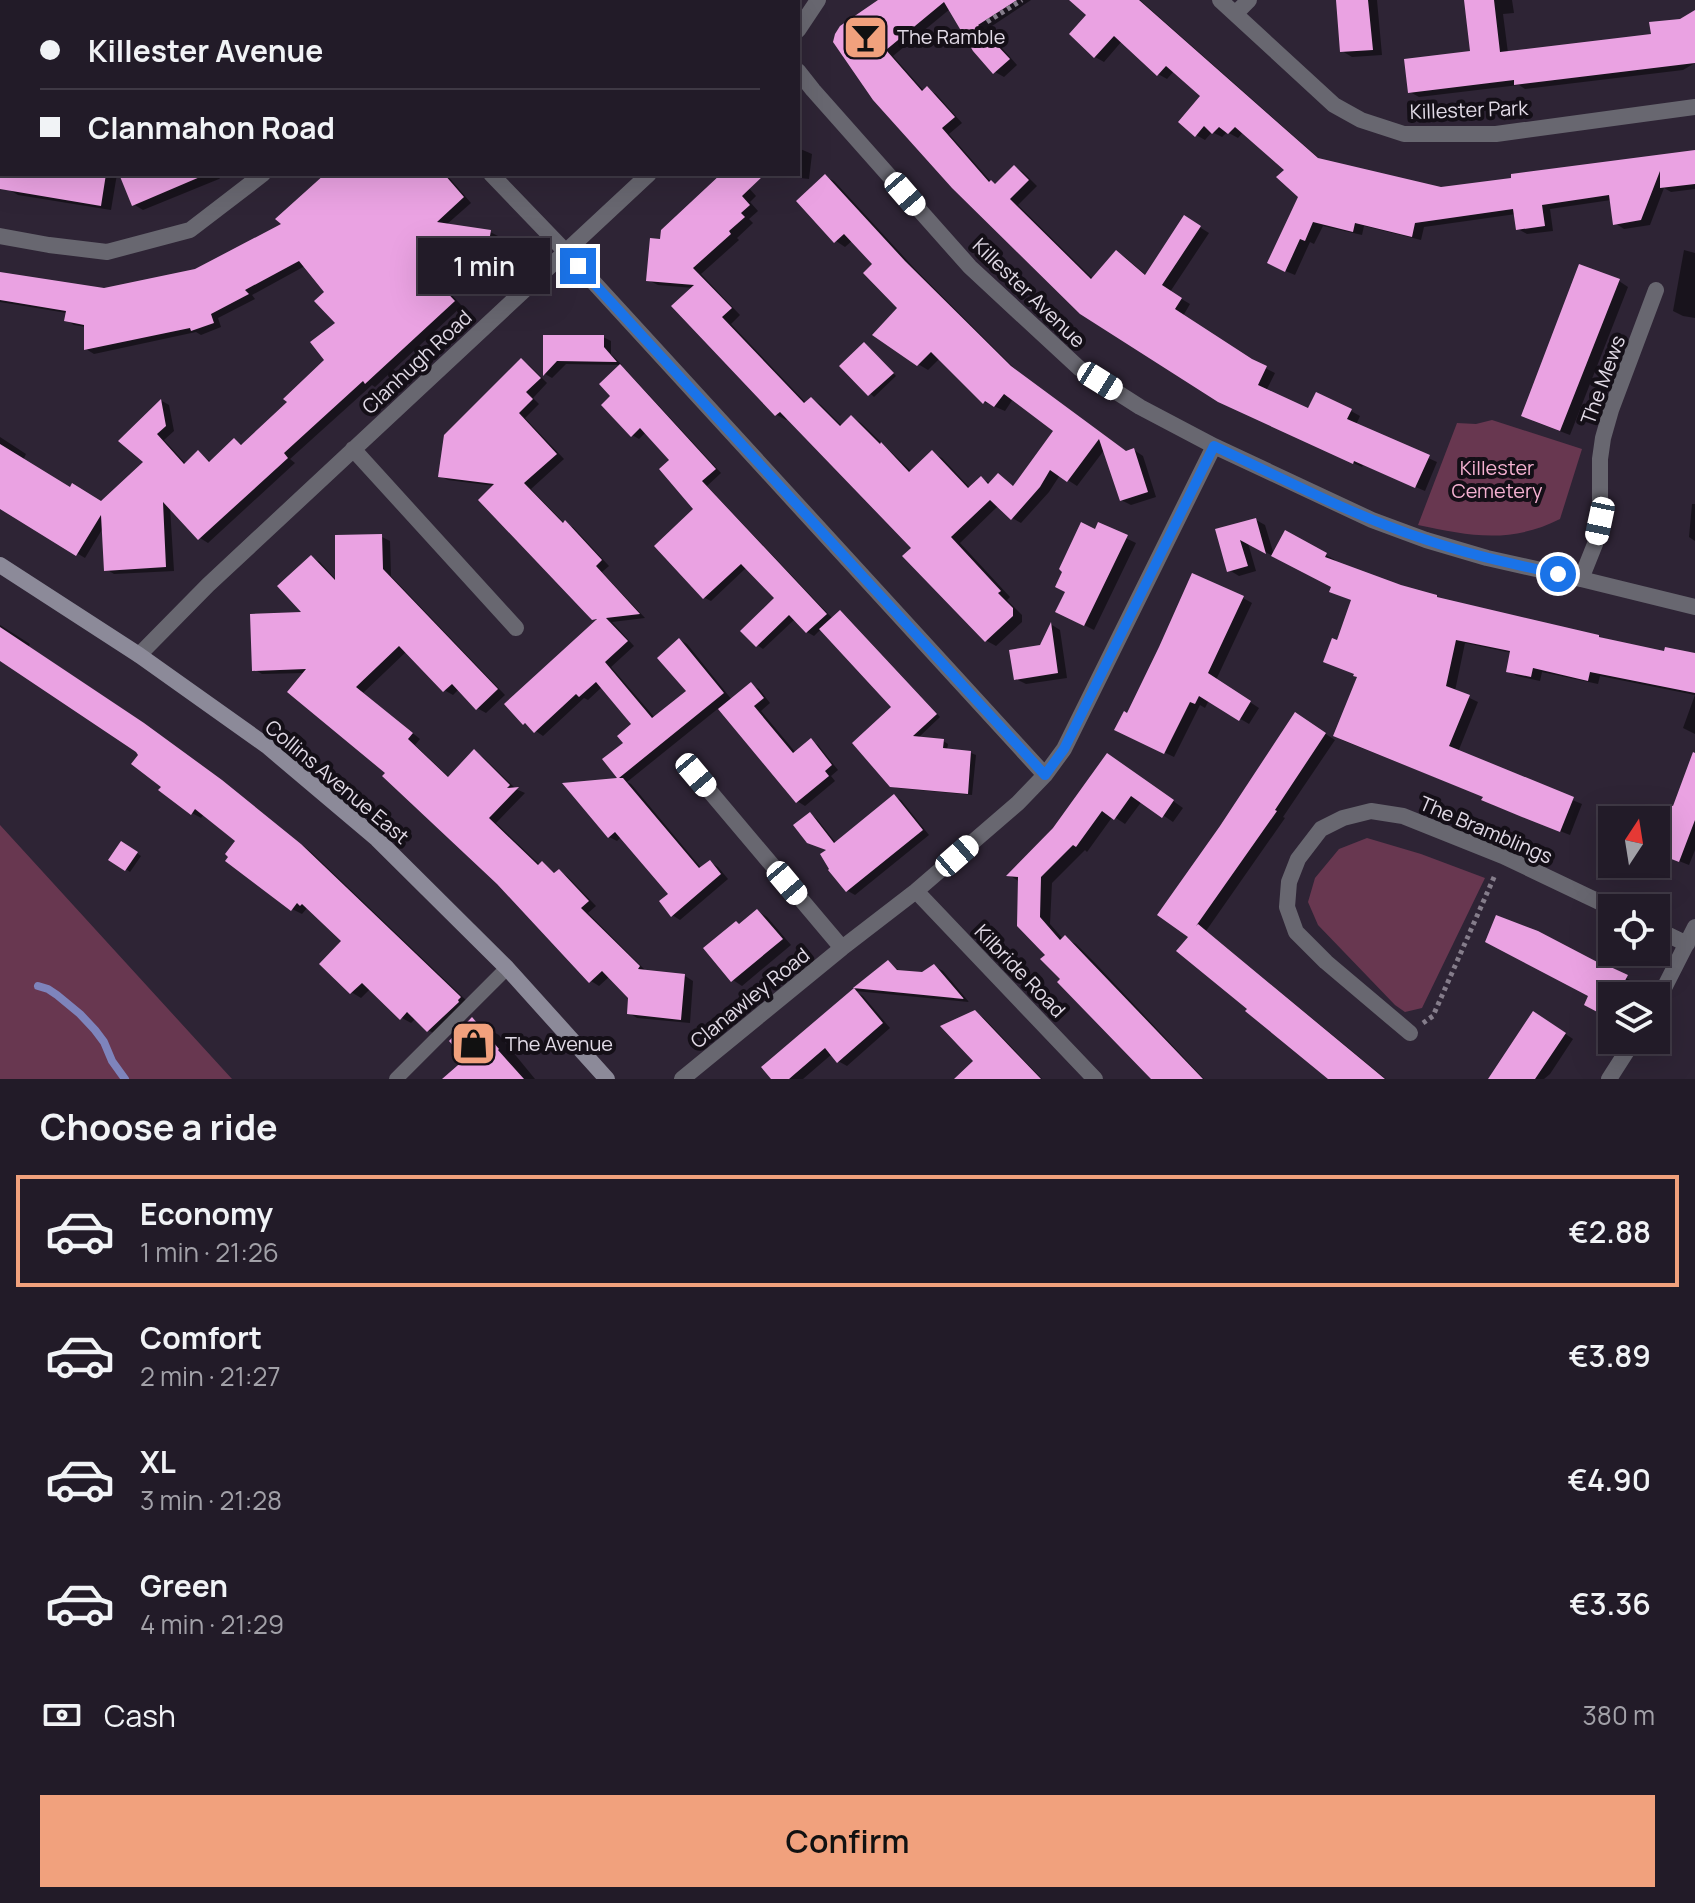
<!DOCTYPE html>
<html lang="en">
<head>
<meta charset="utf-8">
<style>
  :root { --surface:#221b28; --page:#2e2834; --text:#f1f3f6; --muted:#a2a1a8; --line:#3f3945; --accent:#f1a17d }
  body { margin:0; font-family:Manrope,sans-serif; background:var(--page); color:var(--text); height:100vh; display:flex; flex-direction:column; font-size:30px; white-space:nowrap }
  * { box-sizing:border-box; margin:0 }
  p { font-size:26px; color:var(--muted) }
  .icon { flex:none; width:44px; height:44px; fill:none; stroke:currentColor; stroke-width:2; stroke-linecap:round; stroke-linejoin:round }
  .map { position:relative; height:1079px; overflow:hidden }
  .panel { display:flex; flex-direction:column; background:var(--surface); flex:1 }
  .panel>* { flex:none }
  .hud { position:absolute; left:0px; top:0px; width:800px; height:176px; box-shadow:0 8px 32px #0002,0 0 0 2px var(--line); display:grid; align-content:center; height:176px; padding:0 40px; background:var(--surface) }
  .needle { width:52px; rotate:12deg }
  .buttons { position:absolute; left:1598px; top:806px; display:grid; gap:16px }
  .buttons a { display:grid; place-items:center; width:72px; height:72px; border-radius:0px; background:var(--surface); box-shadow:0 8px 32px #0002,0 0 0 2px var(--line); font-size:40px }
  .end { position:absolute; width:36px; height:36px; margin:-18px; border:10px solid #1a73e8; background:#fff; box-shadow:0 0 0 4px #fff }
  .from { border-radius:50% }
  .bubble { position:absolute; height:56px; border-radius:0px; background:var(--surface); box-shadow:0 8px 32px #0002,0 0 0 2px var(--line); font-size:26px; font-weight:600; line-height:56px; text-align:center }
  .car { position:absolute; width:24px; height:48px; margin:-24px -12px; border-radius:10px; box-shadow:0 0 6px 2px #0007; background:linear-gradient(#fff 24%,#345 0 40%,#fff 0 76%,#345 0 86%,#fff 0) }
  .hud b { display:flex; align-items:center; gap:28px; height:76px; font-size:30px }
  .hud b+b { border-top:2px solid var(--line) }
  .hud i { width:20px; height:20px; background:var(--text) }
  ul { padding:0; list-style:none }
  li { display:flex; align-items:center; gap:24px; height:112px; margin:0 16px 12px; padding:0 24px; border:4px solid transparent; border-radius:0px }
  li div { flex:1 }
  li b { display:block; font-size:30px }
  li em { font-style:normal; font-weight:600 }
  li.on { border-color:var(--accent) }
  li>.icon { width:72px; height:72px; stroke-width:1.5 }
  h2 { padding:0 40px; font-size:36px; line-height:96px }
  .pay { display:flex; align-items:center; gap:20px; height:88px; padding:0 40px; font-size:30px }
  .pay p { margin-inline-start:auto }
  .action { display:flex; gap:16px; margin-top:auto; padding:16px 40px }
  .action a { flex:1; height:92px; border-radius:0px; background:var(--accent); color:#111; font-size:32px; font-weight:600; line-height:92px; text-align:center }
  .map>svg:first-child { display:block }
</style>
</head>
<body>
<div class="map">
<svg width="1695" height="1079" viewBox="0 0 1695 1079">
  <rect width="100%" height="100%" fill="#2e2435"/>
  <!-- green -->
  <path fill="#683750" d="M1492,420L1582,449L1560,519C1511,544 1469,536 1418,525L1457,423L1476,424Z
    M0,825L232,1079H0Z
    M1367,838L1421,854L1485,878L1422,1008L1405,1012L1395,1005L1318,925L1308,902L1315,878L1339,849Z"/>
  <!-- shadow -->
  <path fill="#0007" d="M0,0H221V2H2V26L0,25Z
    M230,0H255L258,2H229Z
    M494,0H573L571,2H492Z
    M723,0H765L764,2H721Z
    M882,0H1031L986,30L1017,65L1004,77L995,72L950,9L893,56L924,91L927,89L936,94L962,123L949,134L993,184L996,185L1014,167L1023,172L1037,186L1018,205L1093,279L1116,252L1125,257L1147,276L1185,218L1209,233L1170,292L1190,304L1183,316L1255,363L1275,373L1266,391L1309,411H1351L1360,416L1356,425L1437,462L1425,491L1363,465L1362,467L1230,406L875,98Z
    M1072,0H1140L1322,161L1441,189L1695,152V189L1671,192L1664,188L1650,225L1624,229L1615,223L1611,200L1550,209L1553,231L1527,234L1518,229L1516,214L1424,227L1421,240L1364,226L1362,235L1323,226L1314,244L1310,242L1295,275L1278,268L1301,197L1286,169L1243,132L1238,138L1227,132L1222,137L1212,132L1205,140L1196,135L1203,96L1174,71L1167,79L1158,74L1122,41L1104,62L1095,57L1089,15Z
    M1338,0H1377L1382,55L1352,57L1342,51Z
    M1466,0H1512L1514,13L1503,14L1508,53L1653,35L1695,12V63L1683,70L1525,89L1519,85L1419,97L1410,92L1472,53Z
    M798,148L812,154L809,179L765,174H798Z
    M0,153L2,154V174H117L111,210L18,195L0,184Z
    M121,174H224L219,179L143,210L133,204Z
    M328,174H446L471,203L446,225L490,232L498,236L492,276L424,265L462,306L375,387L372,385L290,459L295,463L208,543L200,538L170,507L174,571L114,574L106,569L103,528L85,558L0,507V437L26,454L23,460L70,490L102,503L146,462L121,441L162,401L169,405L174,431L164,440L186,464L198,453L211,462L235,440L244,446L290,402L327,361L338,323L327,292L305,266L252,295L255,299L218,318L221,327L201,335L196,332L94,354L86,349V327L74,325L66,320L67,313L0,302V274L104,290L196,271L284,225Z
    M550,174H593V175H551Z
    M724,174L737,175L756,196L750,202L758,211L749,219L753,223L737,238L739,240L701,274L740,315L731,324L807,404L812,399L821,405L842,426L852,417L861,423L912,472L932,453L942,458L970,488L981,478L991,484L998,476L1014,487L1056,431L1013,399L1005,411L984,402L940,358L928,370L918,364L900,308L875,264L853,240L845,247L836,241L825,176L834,181L915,269L1020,374L1127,452L1134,450L1143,456L1156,497L1131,505L1121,500L1105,449L1077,486L1060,475L1049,492L1021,523L1012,518L999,505L960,543L1010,597L1007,600L1022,615V622L996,646L987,641L905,556L913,548L789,418L786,420L777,415L674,306L693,288L658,285L648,280L662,241Z
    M1684,250L1695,253V318L1683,316L1673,311Z
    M1619,281L1628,287L1570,435L1533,421Z
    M545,337H603L611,341V354L622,365L566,364L552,378L545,374Z
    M865,345L896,376L874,397L842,366Z
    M521,360L529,365L547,383L533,398L539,404L525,418L564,459L531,489L565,524L573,527L609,566L602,572L645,618L612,622L634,646L611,667L655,718L689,691L680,640L687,644L732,700L751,685L759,689L770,703L761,711L796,753L811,741L818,745L838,770L831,776L835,781L805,806L797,801L720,707L627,782L631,784L702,869L710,862L718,867L728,879L680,920L672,915L670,894L621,837L617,841L609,837L621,780L605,759L626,743L634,725L602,687L588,700L584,698L543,736L524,723L598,621L593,618L495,486L448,480L440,476Z
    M620,367L626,370L721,473L707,486L833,619L840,612L845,615L940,717L918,738L943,741L948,744L947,750L971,753L976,755L972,795L897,788L891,785L894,708L821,629L814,636L807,632L795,619L763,649L757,645L776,598L747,567L711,601L705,598L656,546L695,509L672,460L646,432L639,439L632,435L613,396Z
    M1692,504H1695V541L1689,537Z
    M1256,520L1265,525L1274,555L1286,533L1335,560L1334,562L1442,600L1666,653L1695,655V734L1683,728L1695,695L1600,676L1598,684L1542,672L1540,681L1517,676L1508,671L1512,653L1465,643L1455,691L1478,702L1458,752L1582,804L1570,835L1493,805L1485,797L1344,741L1335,736L1359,677L1338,643L1353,601L1331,591L1333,587L1248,543L1256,571L1239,576L1229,570L1217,531Z
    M1099,525L1136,543L1094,630L1068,617L1067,592Z
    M382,537L390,541L391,576L505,695L486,713L477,708L459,689L453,695L444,690L407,651L363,693L420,739L415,745L450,778L474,752L483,757L516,789L525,793L496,823L540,865L543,863L556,874L559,871L567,876L596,906L588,913L647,972L685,976L693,981L690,1023L637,1018L629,1013L630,997L610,976L599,986L591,981L498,883L388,773L305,673L262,674L254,669L305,614L311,557L320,562L337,581Z
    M1243,598L1252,603L1216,680L1259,708L1249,724L1209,700L1205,708L1200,705L1174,757L1126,734L1128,715Z
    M0,625L30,644L28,648L154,731L231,788L311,852L469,1003L438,1036L428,1030L416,1018L411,1023L402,1018L371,988L361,998L351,992L344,941L307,908L302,914L292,909L238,841L204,814L201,818L192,813L164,786L138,751L0,654Z
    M1052,625L1060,630L1067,678L1026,684L1016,679L1041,647Z
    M1306,721L1335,740L1283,817L1285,818L1206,931L1386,1079H1331L1249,1009L1191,936L1160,915Z
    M1695,753V850L1689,865L1656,852V836L1674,809Z
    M1118,762L1183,808L1173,822L1142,801L1125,824L1113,816L1087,852L1085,850L1052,883L1050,924L1063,939L1065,938L1076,944L1095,963L1204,1079H1154L1063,979L1048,955L1020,882L1009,875Z
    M894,796L901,800L929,835L855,895L848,891L831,870L828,850L810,814L817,819L836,843Z
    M122,843L141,856L130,872L111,859Z
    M758,911L767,917L791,945L742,986L733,980L741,925Z
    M1537,933L1636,983L1630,996H1612V1018L1596,1010L1591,995Z
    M888,962L901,972L922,974L934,966L943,971L969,1002L855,991L863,996L890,1028L847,1066L838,1061L832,1054L803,1079H781L768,1063Z
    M975,1012L984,1018L1042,1079H959L976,1061Z
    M1542,1018L1573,1039L1550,1074L1544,1079H1489Z
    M472,1020L499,1035L535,1079H453L468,1059Z"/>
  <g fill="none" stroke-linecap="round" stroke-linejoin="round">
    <!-- stream -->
    <path stroke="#7e84bc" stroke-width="8" d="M38,986L48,989L57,995L80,1014L95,1030L104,1042L112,1061L125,1079"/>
  </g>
  <!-- building -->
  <path fill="#eaa2e2" d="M878,0H1017L978,25L1010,59L993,74L973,51L944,2L886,50L922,91L927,86L955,117L942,128L989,182L991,180L995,184L1014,165L1029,180L1010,199L1091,279L1116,250L1145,275L1184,215L1201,226L1162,285L1182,298L1175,309L1252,359L1267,366L1258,385L1308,408L1316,392L1352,409L1347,419L1430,455L1415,488L1354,461L1353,464L1218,402L1080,314L952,188L873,100L833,42L835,34L840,26Z
    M1069,0H1139L1318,158L1441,187L1511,178V174L1695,150V184L1660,188V171L1641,220L1613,225L1609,195L1542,205L1545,226L1516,230L1513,209L1415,223L1412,237L1355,223L1353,232L1313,222L1305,241L1300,239L1285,272L1267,263L1298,197L1276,177L1284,170L1235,127L1228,134L1219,127L1212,134L1204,126L1195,137L1178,122L1200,96L1166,66L1157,76L1114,36L1094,58L1069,34L1086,15Z
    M1336,0H1368L1373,50L1340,52Z
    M1464,0H1494L1500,52L1651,34L1649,22L1680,19L1695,10V63L1514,85V80L1408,93L1404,59L1470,51Z
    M0,174H106L101,206L0,189Z
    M119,174H207L132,206Z
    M325,174H444L464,197L437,222L491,230L484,272L419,263L455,301L365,384L363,381L284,453L288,458L198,540L163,502L166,567L104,571L101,515L76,556L0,509V444L70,487L72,483L101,501L143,462L118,441L161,399L166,426L157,434L184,464L198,450L209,462L234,438L241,445L287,402L283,399L324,360L310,342L335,323L314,301L324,292L299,261L245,290L249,294L211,314L214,323L191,331L190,328L84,350V325L64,321L66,311L0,300V272L104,288L195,269L281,224L275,219Z
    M721,174H765L742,196L750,205L741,213L745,217L729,231L731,234L693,268L732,308L722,317L804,403L811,397L840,426L851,415L880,444L881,442L909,472L932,450L968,488L981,476L988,484L998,473L1013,486L1053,431L1004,394L994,407L985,401L983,404L931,352L917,366L872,335L897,308L863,273L872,264L844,234L834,243L796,201L825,174L905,261L1011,366L1126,451L1134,448L1148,492L1120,501L1099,439L1067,482L1050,470L1040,487L1011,520L990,500L951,537L1001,591L998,593L1013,608V616L985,642L902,556L911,548L780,412L775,416L671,306L694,285L646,281L650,238L660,239L661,230Z
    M1579,264L1620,279L1560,431L1521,416Z
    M543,335H604V347L617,362L557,361L543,376Z
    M864,342L894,373L868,396L839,366Z
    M521,358L541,378L526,392L533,399L519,413L557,454L524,483L563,523L565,520L602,560L596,566L640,614L606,618L628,641L605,662L652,718L686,691L657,658L679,638L724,693L619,778H623L699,868L710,860L721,874L671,917L659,901L668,894L615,832L608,838L562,783L617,778L602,759L623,743L617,736L631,724L596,682L579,697L576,694L534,733L525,723L523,725L504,704L597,619L592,620L478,500L494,484L438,477L444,435Z
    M620,364L716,469L702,481L827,614L806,633L789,615L756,647L740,631L774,598L741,564L703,599L654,546L693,509L659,469L669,460L640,428L631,437L601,405L610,396L599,384Z
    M1256,518L1266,554L1240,540L1248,566L1227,572L1215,529Z
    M1081,522L1095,529L1098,522L1128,535L1084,626L1055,612L1065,592L1055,587L1062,572L1059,569Z
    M1285,530L1327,553L1325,557L1401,585L1437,595V597L1599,635V637L1664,651L1665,647L1695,653V693L1590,672L1588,681L1533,668L1531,677L1506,672L1510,651L1456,640L1446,686L1470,695L1449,746L1574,797L1560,832L1522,817L1481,800L1483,797L1333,736L1357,677L1353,676L1354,674L1323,662L1332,638L1337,640L1351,600L1329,592L1331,587L1271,556Z
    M382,534L383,569L498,689L476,710L452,684L443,692L399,646L356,687L413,733L408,739L448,777L474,749L510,785L507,788L519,787L489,818L538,865L542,861L554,873L559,869L589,901L581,908L640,966L638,969L685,974L681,1020L627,1014L628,998L602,971L589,983L497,884L382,776L385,773L287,692L306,669L252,671L250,614L301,612L277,586L311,555L335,580V535Z
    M1192,573L1244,596L1208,673L1251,701L1239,721L1199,696L1195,704L1190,702L1164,754L1114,730L1124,711L1127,713L1159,647Z
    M840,610L937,714L913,736L944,739L943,748L971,751L968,794L890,787L852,743L891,707L819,629Z
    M1051,622L1058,673L1014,680L1009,650L1040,645Z
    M0,627L144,723L222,780L301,844L461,997L458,1000L459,1002L427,1032L407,1012L400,1020L362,983L350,994L319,964L341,941L302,904L300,906L297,903L291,911L225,861L228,857L225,854L235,841L195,809L191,815L158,790L161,787L131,764L138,755L136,752L0,661Z
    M751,682L764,698L754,706L793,753L811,738L832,765L825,771L829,776L796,803L718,709Z
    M1295,712L1326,733L1275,810L1277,811L1196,926L1198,924L1228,949L1385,1079H1328L1245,1011L1247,1009L1176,951L1188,937L1157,915L1220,826Z
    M1693,752L1695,753V820L1679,862L1656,853V830L1666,804L1673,806Z
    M1107,753L1174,800L1162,818L1131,796L1114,820L1102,811L1076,847L1073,845L1041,877L1040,917L1060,940L1065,935L1203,1079H1151L1057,982L1060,979L1040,959L1045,955L1017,926L1018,877L1006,876L1053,828Z
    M894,794L923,830L846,892L828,870L829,869L820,854L826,850L807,843L793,825L810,812L834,843Z
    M121,841L138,852L125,871L108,860Z
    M757,909L783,939L731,982L703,948L736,921L739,924Z
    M1496,915L1538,931L1603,965L1604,964L1628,975L1618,994L1614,992L1612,996L1603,1015L1584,1005L1588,996L1485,942Z
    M888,960L897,970L922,972L934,964L964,999L853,988Z
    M854,988L883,1023L837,1063L825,1048L789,1079H771L761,1067Z
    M975,1010L1015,1052L1041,1079H954L973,1061L940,1026Z
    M1533,1011L1566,1033L1535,1079H1488Z
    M472,1017L499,1049L498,1050L524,1079H442L465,1059L449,1041Z"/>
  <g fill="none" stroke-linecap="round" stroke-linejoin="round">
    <!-- path -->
    <path stroke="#857d8b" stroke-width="5" stroke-dasharray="4 4" stroke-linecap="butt" d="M987,22L1022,0
      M1423,1023L1433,1016L1495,875"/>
    <!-- lane -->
    <path stroke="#686770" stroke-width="14" d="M396,1079L507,968"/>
    <!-- street -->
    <path stroke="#686770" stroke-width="16" d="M312,0L314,2
      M1220,0L1334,105L1361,120L1404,134H1496L1695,107
      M434,2L435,0
      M1236,13L1249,0
      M798,30L818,0
      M798,71L813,90L970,267L1079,368L1140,407L1214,446L1372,520L1426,540L1487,558L1581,579L1695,607
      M491,174L566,252L1045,775
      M0,236L49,245L107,252L190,230L263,174
      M353,449L516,628
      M1581,579L1595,544L1600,521V459L1603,438L1611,410L1656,290
      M139,655L208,585L649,174
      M696,775L842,948
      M916,891L1095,1079
      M1656,929L1687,944
      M1656,1004L1695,927
      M1410,1033L1326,962L1296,932L1287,907L1289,882L1298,859L1321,829L1343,818L1371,811L1403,816L1503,856L1612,908
      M682,1079L842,948L916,891L1018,803L1045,775L1064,749L1214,446
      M1609,1079L1634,1040"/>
    <!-- secondary -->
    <path stroke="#8c8a99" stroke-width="16" d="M0,565L139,655L267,746L377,839L507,968L607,1079"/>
  </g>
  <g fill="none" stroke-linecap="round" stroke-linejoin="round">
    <!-- route -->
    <path stroke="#1a73e8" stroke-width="10" d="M578,266L1045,775L1064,749L1214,446C1284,479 1353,516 1427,540C1470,555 1514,564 1558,574"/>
  </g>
  <!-- icons -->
  <defs>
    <symbol id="bar-square" viewBox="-11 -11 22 22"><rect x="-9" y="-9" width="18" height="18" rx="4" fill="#f1a17d" stroke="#140f17"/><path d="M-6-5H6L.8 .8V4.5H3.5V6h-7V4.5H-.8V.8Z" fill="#111"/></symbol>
    <symbol id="shop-square" viewBox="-11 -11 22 22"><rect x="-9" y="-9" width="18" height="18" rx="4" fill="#f1a17d" stroke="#140f17"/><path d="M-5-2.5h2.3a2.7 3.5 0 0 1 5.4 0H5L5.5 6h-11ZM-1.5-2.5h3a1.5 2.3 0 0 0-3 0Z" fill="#111"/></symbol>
  </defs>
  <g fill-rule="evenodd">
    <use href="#bar-square" x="840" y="12" width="51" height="51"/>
    <use href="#shop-square" x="448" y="1018" width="51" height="51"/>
  </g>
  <g text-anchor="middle" stroke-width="8" stroke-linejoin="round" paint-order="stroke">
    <!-- poi labels -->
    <g font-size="20" fill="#e2dbe7" stroke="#140f17" text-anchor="start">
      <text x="897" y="44">The Ramble</text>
      <text x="505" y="1051">The Avenue</text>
    </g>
    <!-- street labels -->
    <g font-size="20" fill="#e2dbe7" stroke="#140f17">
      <text transform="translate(1469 110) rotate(-2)" y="7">Killester Park</text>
      <text transform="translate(1029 293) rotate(44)" y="7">Killester Avenue</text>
      <text transform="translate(417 362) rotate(-43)" y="7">Clanhugh Road</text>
      <text transform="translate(1603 380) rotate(-70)" y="7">The Mews</text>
      <text transform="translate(337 782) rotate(40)" y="7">Collins Avenue East</text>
      <text transform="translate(1486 830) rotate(23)" y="7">The Bramblings</text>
      <text transform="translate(1020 971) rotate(46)" y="7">Kilbride Road</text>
      <text transform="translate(750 998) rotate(-39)" y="7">Clanawley Road</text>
    </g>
    <!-- park labels -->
    <g font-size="20" fill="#f5b1d1" stroke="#140f17">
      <text x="1497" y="475">Killester<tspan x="1497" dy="23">Cemetery</tspan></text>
    </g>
  </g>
</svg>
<div class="buttons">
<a><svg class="needle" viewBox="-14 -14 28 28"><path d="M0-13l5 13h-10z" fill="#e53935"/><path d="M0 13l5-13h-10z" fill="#a2a1a8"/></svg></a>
<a><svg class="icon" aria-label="locate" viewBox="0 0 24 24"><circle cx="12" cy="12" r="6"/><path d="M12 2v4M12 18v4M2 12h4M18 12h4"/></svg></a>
<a><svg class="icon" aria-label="layers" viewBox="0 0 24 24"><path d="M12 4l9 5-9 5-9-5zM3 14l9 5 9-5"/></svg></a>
</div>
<i class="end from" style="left:1558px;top:574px"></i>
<i class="end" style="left:578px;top:266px"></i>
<div class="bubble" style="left:418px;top:238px;width:132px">1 min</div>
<i class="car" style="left:905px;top:194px;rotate:139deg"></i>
<i class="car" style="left:1100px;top:381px;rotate:122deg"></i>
<i class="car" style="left:1600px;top:521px;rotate:192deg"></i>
<i class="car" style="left:696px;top:775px;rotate:140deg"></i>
<i class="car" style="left:957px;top:856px;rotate:49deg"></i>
<i class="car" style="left:787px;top:883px;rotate:140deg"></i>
<div class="hud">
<b><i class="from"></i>Killester Avenue</b>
<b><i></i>Clanmahon Road</b>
</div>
</div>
<section class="panel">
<h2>Choose a ride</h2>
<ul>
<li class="on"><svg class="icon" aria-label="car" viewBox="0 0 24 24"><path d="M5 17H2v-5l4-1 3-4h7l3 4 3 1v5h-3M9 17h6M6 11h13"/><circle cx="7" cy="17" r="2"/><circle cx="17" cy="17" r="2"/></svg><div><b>Economy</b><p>1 min · 21:26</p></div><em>€2.88</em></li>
<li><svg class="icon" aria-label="car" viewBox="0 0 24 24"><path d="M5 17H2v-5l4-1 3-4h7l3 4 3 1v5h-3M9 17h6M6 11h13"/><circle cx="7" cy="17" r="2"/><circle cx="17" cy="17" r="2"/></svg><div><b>Comfort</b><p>2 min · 21:27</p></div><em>€3.89</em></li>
<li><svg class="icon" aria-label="car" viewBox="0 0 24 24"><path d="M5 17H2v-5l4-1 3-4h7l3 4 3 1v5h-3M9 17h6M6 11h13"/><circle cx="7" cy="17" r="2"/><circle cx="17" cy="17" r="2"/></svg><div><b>XL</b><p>3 min · 21:28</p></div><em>€4.90</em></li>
<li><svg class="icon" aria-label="car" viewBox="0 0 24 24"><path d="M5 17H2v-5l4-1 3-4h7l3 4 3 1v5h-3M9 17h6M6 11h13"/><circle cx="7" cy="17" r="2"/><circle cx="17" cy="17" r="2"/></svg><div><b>Green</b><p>4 min · 21:29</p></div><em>€3.36</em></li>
</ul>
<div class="pay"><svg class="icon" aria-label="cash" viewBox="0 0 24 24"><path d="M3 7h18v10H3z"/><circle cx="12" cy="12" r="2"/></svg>Cash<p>380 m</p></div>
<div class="action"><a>Confirm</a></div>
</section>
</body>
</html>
